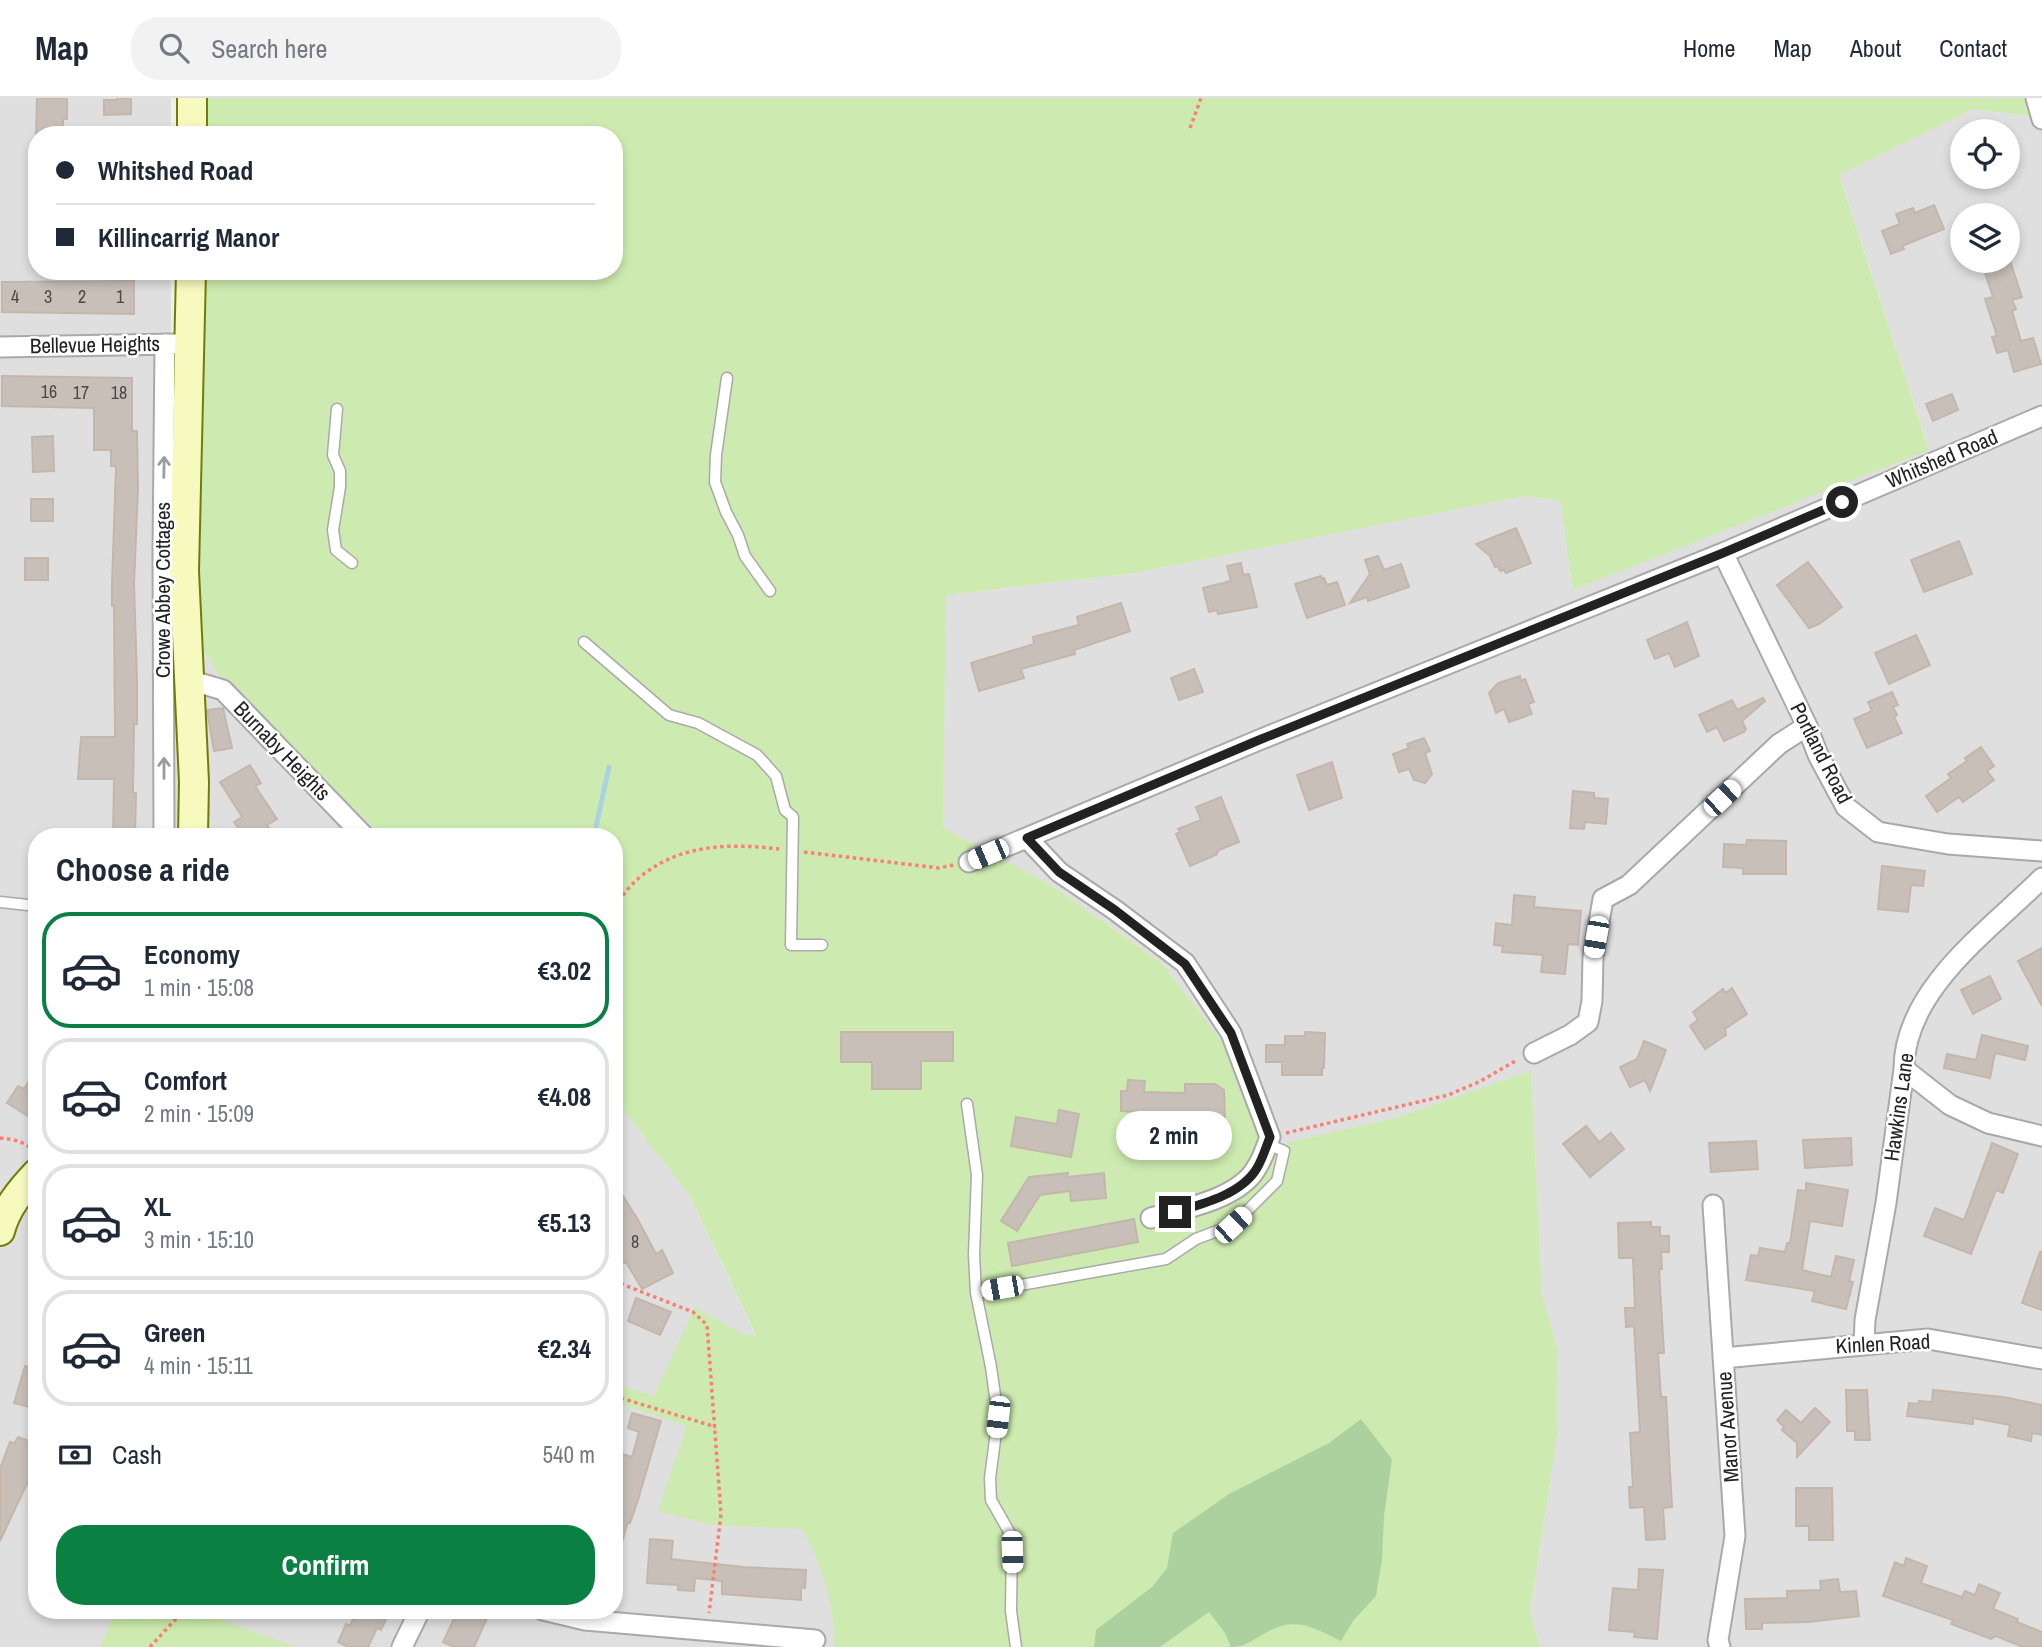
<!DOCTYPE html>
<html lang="en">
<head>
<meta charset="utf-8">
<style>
  :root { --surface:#fff; --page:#f2f2f3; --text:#1f2937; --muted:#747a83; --line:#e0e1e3; --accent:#0b8043 }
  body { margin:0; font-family:"Archivo Narrow",sans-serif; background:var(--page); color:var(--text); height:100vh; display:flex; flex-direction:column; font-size:26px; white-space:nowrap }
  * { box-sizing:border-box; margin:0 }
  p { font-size:23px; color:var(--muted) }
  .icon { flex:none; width:38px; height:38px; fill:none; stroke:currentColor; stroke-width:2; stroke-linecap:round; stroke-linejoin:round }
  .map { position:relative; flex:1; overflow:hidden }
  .details { position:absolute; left:28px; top:730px; width:595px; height:791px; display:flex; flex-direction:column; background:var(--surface); border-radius:28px; box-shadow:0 4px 10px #0003 }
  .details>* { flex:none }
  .banner { position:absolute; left:28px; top:28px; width:595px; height:154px; border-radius:28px; box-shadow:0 4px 10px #0003; display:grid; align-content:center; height:154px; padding:0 28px; background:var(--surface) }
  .fabs { position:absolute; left:1950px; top:21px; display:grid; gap:14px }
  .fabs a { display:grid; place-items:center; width:70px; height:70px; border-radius:50%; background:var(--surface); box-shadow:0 4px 10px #0003; font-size:35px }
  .end { position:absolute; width:32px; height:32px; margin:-16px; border:9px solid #222; background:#fff; box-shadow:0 0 0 4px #fff }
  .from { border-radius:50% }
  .bubble { position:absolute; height:49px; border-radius:24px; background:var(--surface); box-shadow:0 4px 10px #0003; font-size:23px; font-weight:700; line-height:49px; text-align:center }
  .car { position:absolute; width:21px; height:42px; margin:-21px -10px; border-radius:9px; box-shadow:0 0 5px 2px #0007; background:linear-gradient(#fff 24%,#345 0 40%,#fff 0 76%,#345 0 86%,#fff 0) }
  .banner b { display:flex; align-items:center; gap:24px; height:66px; font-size:26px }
  .banner b+b { border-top:2px solid var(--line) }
  .banner i { width:18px; height:18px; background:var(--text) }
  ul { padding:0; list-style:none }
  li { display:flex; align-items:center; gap:21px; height:116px; margin:0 14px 10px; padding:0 14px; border:4px solid var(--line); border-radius:28px }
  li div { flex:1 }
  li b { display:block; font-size:26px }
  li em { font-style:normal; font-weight:700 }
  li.selected { border-color:var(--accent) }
  li>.icon { width:63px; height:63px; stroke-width:1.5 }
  h2 { padding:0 28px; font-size:32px; line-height:84px }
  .pay { display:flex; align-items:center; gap:18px; height:77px; padding:0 28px; font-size:26px }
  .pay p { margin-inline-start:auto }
  .cta { display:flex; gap:14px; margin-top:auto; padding:14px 28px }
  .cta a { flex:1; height:80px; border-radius:28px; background:var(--accent); color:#fff; font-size:28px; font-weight:700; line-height:80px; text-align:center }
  header { display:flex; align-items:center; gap:42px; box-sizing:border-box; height:98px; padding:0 35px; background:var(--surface); border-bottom:2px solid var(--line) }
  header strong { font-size:33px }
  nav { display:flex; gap:38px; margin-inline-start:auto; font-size:24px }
  .search { width:490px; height:63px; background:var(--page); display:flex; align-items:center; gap:18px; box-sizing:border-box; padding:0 24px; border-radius:28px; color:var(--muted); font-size:26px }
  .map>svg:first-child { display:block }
</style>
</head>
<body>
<header>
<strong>Map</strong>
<div class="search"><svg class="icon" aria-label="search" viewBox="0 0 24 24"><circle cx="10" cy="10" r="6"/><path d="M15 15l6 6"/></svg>Search here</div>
<nav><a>Home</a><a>Map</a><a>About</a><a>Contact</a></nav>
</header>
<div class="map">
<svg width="2042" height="1549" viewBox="0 0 2042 1549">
  <rect width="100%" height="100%" fill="#f2efe9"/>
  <!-- residential -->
  <path fill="#e0dfdf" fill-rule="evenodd" d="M0,0H171V37H37V173H171V326L201,328L222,583L382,738H37V1512H614V1000L690,1098L756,1238L870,1549H0Z
    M2042,0V1549H1540L1530,1513L1557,1339L1558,1254L1542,1195L1531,974L1398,1019L1278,1048L1275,1021L1217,937L1163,866L1051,787L942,730L946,497L1135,475L1525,398L1560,403L1573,492L1929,351L1839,76L1974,11L2034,19ZM1962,33H2007V79H1962ZM1962,117H2007V163H1962Z"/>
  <!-- grass -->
  <path fill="#cdebb0" d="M204,0H2030L2034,19L1974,11L1839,77L1929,352L1573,492L1560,403L1525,398L1135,475L946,497L943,730L1051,787L1163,866L1217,937L1275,1021L1279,1047L1398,1019L1531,973L1542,1195L1558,1253L1557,1339L1530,1513L1540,1549H835C833,1503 824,1471 802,1431L713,1427L658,1413L687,1328L614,1304V1286L654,1298L695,1209L743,1237H756L690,1098L614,1000V738H382L222,583L200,546L202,173H614V37H203Z
    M116,1512H196L296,1549H100Z"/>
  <!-- forest -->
  <path fill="#add19e" d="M1361,1321L1392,1361L1384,1418L1382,1461L1376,1498L1353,1523L1341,1543C1311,1528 1293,1517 1262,1537C1251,1543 1244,1549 1231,1549L1225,1535L1209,1514L1160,1549H1094L1096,1532L1152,1489L1167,1470L1173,1435L1229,1396L1329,1345Z"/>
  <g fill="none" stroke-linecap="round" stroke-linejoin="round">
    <!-- stream -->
    <path stroke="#aad3df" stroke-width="5" d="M594,738L609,669"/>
  </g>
  <!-- building -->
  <path fill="#c7bfb8" stroke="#c4b6ab" stroke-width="2" d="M37,0H67V21H63V37H36Z
    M117,0H131V16L104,17V2H117Z
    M1934,107L1944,131L1902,148L1904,151L1891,156L1882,133L1900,126L1896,116L1913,110L1915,115Z
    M2010,163L2022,199L2012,202L2016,211L2012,213L2021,243L2033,240L2041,266L2014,274L2008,252L1997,255L1992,239L1997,238L1985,201L1993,199L1984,172Z
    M134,183V216L2,214V184Z
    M2,278L132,280V333H137L138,391L134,486L137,581V626H134L133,695H136L135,738H113L114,681H78L81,639H115L114,508H112V486L116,368H111V352H94V310L2,308Z
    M1952,296L1958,312L1933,323L1926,306Z
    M53,338L54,373L33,374L32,339Z
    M31,401H53V423H31Z
    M1516,430L1531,465L1506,475L1504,472L1500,473L1498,468L1495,469L1490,458L1476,446Z
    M1959,443L1972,476L1924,494L1911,462Z
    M1378,458L1384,472L1401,466L1409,489L1377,500L1368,503L1367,499L1350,505L1370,476L1365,462Z
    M25,460H48V482H25Z
    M1808,464L1842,509L1819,526L1809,530L1777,487Z
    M1241,465L1243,477L1249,476L1257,509L1218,516L1217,512L1209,514L1203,490L1231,483L1227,468Z
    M1321,478L1322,481L1324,480L1327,487L1337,484L1345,507L1307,520L1295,486Z
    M1121,505L1130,533L1074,552L1075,556L1021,571L1024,580L979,593L971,565L1034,546L1033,539L1079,527L1077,519Z
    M1687,524L1699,558L1675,569L1669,555L1655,561L1647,542Z
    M1916,537L1930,567L1889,586L1875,555Z
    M1194,571L1203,594L1179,602L1171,580Z
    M1520,578L1521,583L1525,581L1534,604L1528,606L1532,616L1509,624L1504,611L1496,615L1489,595L1498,585Z
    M1892,594L1898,607L1893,609L1897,617L1894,619L1902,635L1867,650L1854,621L1872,613L1868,604Z
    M1763,600L1765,603L1742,623L1746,631L1744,634L1724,643L1717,629L1707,634L1699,617L1732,602L1737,612Z
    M223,610L232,650L214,653L207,612Z
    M1424,640L1430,653L1425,655L1432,676L1425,685L1414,682L1409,671L1399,674L1393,656L1409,650L1407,646Z
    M1981,649L1994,668L1987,673L1994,682L1963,704L1959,699L1937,714L1926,698L1951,680L1948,676L1967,663L1965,660Z
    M1332,664L1342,700L1309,712L1297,677Z
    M250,667L261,685L255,688L277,721L267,727L275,738H244L234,724L242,719L220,684Z
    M1573,693L1594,695V700L1608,701L1606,726L1585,724L1584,731L1570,730Z
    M1221,699L1239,744L1219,752L1216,757L1190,768L1176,736L1180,734L1178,731L1201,722L1196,709Z
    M1747,742L1786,743V776H1743V770L1723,769L1724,746L1746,747Z
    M1882,768L1925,773L1923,788L1911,787L1908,814L1878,811Z
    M1514,797L1535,799L1534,809L1581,813L1578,847L1568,846L1565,876L1541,874L1543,857L1502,854L1503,848L1494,847L1496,825L1512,827Z
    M2042,850V908L2018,863Z
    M1990,878L2001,901L1973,916L1961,892Z
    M1732,890L1747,916L1725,931L1726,937L1705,951L1690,928L1698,922L1693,914L1723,891L1726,895Z
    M841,934H953V963H921V991H872V964H841Z
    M1305,934L1325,935L1324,970H1322V977H1282V964H1266V947H1285V938H1305Z
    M1982,937L2028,948L2025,962L1995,955L1990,980L1944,970L1947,956L1976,962Z
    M1644,943L1666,952L1650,993L1645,982L1630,989L1620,969L1637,961Z
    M37,970V1011L31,1020L7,1005L18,988L24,991Z
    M1128,982L1145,983L1144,994L1185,995V986H1215L1224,992L1225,1019H1196V1030L1140,1028V1014L1121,1013V993H1127Z
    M1059,1012L1079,1016L1071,1059L1011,1048L1016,1019L1057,1026Z
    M1586,1028L1599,1044L1611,1035L1624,1051L1590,1079L1563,1046Z
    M1851,1040L1852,1067L1805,1070L1803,1042Z
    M1756,1043L1758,1071L1711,1074L1709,1045Z
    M1992,1045L2018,1056L2003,1095L1996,1092L1971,1156L1924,1138L1935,1110L1964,1122Z
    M1068,1075L1067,1079L1104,1075L1106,1100L1071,1103L1070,1093L1040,1097L1017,1133L1001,1123L1029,1079Z
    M614,1084L637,1120L656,1156L662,1152L673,1175L642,1191L626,1164L620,1167L614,1155Z
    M1806,1085L1848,1092L1842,1128L1810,1123L1802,1172L1831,1179L1836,1158L1854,1162L1849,1183L1853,1184L1846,1211L1812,1203L1815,1193L1746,1182L1751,1157L1758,1158L1760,1150L1785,1154L1787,1145H1790L1798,1092L1806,1093Z
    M1134,1121L1138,1144L1012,1168L1008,1145Z
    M1651,1124V1129H1660V1138H1669V1154H1661L1662,1171H1659L1664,1255H1658L1661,1299H1666L1672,1409L1663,1410L1665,1441L1646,1442L1644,1409L1630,1410L1629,1389H1633L1630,1335L1640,1334L1634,1228L1626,1229L1625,1210H1635L1633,1160H1619L1618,1125Z
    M2040,1154H2042V1212L2022,1205Z
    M636,1200L671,1214L660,1237L628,1223Z
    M25,1268L37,1272V1311L14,1305Z
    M1846,1292H1867L1870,1342H1855V1333H1847Z
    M1933,1292L2003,1299L2042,1307V1337L2032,1335L2031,1343L2008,1338L2010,1327L1973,1320V1326L1907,1318L1909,1305L1918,1306L1919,1303L1932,1304Z
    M1815,1310L1830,1324L1797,1359V1345L1782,1332L1784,1329L1777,1322L1786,1312L1801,1325Z
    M632,1315L661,1323L638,1402L630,1425L628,1424L618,1458H614V1376L620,1355L632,1359L639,1334L628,1330Z
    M18,1339L37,1346V1380L31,1377L0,1443V1371L10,1344L15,1345Z
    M1796,1390H1832L1833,1442H1809V1428H1796Z
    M650,1441L673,1443L671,1461L743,1469L806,1472L805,1490L801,1489V1502L722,1496V1483L695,1480L694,1493L678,1492V1487L647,1485Z
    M1906,1460L1927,1468L1921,1485L1962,1499L1965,1493L1975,1497L1979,1486L2000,1495L1993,1511L2018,1521L2017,1524L2042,1534V1549H2023L1996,1538L1991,1541L1951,1526L1953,1522L1883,1498L1895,1464L1904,1468Z
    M1639,1471L1663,1472L1657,1541L1634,1539L1635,1534L1609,1532L1613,1490L1638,1492Z
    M1838,1481L1840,1494L1856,1493L1859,1518L1808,1524L1762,1525V1531H1746L1745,1501L1787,1500V1493L1821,1492L1820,1483Z
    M357,1512H376L388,1517L381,1532L377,1530L368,1549H348L338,1544L346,1526L350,1528Z
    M458,1512H473L488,1518L474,1549H454L443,1544Z"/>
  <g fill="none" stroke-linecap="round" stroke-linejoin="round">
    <defs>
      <path id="service" d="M727,280L716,357L715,384L726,414L738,437L745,458L770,493
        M337,311L333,357L340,373V389L333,432L336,452L352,465
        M584,544L669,617L698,625L757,657L776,678L785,712L793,719L791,847H822
        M0,804L37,808
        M967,1006L977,1077L974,1157L976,1195L991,1269L998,1319L990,1380L991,1402L1012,1439L1011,1513L1016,1549
        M976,1195L1166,1161L1196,1141L1233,1127L1277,1083L1284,1053L1267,1046"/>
      <path id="minor" d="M2036,0L2042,21
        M0,249L177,246
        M1723,455L1807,628L1818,657L1846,709L1878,734L1948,746L2042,753
        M190,586H203L223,592L364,738
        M164,738L163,455L165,246
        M1027,740L1059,774L1115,812L1185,865L1231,935L1270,1039C1266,1049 1263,1060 1257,1069C1240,1101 1183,1111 1151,1120
        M969,764L1259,642L1723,455L2042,318
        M1534,955L1570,937L1588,924L1592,903L1593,859L1603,801L1629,787L1779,646L1807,628
        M1904,971L1950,1007L1988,1025L2042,1038
        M1713,1107L1735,1438L1718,1542L1720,1549
        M1864,1246L1865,1222L1886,1105L1904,971C1904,891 1991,831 2042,780
        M1723,1260L1928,1241L2042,1261
        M543,1512L585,1522L815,1542
        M402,1549L420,1512"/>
      <path id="secondary" d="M192,37V0
        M191,173L184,473L194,684L193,738
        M0,1133C6,1110 20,1093 37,1075"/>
    </defs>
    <!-- service casing -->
    <use href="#service" stroke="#a9a9a9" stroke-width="13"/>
    <!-- minor casing -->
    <use href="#minor" stroke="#a9a9a9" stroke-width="23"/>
    <!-- secondary casing -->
    <use href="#secondary" stroke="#707d05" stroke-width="32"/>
    <!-- path -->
    <path stroke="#fa8072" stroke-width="3.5" stroke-dasharray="3.5 3.5" stroke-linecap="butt" d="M1190,30L1201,0
      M804,754L939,770L953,767
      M614,808C622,799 630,787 640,779C680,746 730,745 779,751
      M1286,1035L1448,997L1479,984L1517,962
      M0,1040C12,1041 25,1043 33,1053
      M614,1183L693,1214L707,1227L721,1416L709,1515
      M614,1298L716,1329
      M150,1549L184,1512"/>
    <!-- service -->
    <use href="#service" stroke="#fff" stroke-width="10"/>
    <!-- minor -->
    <use href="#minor" stroke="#fff" stroke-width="19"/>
    <!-- secondary -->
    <use href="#secondary" stroke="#f7fabf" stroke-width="28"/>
  </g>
  <!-- one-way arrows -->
  <defs><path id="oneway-shaft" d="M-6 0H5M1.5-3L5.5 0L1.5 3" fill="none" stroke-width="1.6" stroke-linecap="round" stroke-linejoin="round" transform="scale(1.75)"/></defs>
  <g stroke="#9c9c9c">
    <use href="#oneway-shaft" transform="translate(164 369) rotate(-89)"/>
    <use href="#oneway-shaft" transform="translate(164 670) rotate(-90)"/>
  </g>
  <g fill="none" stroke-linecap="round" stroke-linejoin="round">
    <!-- route -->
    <path stroke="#222" stroke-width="9" d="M1175,1114C1203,1106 1242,1096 1257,1070C1263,1060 1266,1049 1270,1039L1231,935L1185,866L1115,812L1059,774L1027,740L1259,642L1723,455L1842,404"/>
  </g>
  <g text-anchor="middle" stroke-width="5" stroke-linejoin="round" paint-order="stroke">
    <!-- number labels -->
    <g font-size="18" fill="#4b4948">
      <text x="15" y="205">4</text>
      <text x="48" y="205">3</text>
      <text x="82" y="205">2</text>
      <text x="120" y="205">1</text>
      <text x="49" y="300">16</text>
      <text x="81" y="301">17</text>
      <text x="119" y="301">18</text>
      <text x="635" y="1150">8</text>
    </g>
    <!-- street labels -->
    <g font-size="21" fill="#222" stroke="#fff">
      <text transform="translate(95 247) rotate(-1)" y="7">Bellevue Heights</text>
      <text transform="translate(1942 361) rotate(-23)" y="7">Whitshed Road</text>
      <text transform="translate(163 492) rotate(-90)" y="7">Crowe Abbey Cottages</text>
      <text transform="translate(282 653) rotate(46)" y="7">Burnaby Heights</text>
      <text transform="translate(1821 655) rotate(63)" y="7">Portland Road</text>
      <text transform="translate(1899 1009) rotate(-82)" y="7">Hawkins Lane</text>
      <text transform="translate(1883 1246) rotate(-3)" y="7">Kinlen Road</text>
      <text transform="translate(1728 1329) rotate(-94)" y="7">Manor Avenue</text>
    </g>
  </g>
</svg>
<div class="fabs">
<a><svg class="icon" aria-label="locate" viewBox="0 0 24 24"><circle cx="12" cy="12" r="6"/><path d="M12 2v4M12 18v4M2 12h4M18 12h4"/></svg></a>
<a><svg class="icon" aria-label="layers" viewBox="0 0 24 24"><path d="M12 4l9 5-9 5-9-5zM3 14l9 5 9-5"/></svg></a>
</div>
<i class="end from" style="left:1842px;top:404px"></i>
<i class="end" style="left:1175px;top:1114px"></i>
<div class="bubble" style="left:1116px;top:1013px;width:116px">2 min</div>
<i class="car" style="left:1722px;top:700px;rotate:47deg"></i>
<i class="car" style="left:988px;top:756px;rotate:247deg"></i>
<i class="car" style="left:1596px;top:839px;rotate:190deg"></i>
<i class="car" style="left:1233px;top:1127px;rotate:47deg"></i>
<i class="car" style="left:1002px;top:1190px;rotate:260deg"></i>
<i class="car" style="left:998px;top:1319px;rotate:187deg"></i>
<i class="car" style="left:1012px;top:1454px;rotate:178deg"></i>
<div class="banner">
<b><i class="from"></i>Whitshed Road</b>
<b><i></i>Killincarrig Manor</b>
</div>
<section class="details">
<h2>Choose a ride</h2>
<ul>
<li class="selected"><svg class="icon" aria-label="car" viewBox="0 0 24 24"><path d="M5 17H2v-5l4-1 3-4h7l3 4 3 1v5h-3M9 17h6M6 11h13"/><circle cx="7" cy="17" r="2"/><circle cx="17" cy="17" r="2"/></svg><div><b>Economy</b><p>1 min · 15:08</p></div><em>€3.02</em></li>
<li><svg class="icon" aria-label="car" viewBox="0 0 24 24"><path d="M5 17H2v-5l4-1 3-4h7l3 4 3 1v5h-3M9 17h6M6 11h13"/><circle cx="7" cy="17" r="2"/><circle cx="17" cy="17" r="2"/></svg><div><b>Comfort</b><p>2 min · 15:09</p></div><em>€4.08</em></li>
<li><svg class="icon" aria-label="car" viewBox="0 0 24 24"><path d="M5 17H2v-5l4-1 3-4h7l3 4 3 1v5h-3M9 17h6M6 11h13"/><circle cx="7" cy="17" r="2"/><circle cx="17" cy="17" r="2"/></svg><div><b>XL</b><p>3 min · 15:10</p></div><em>€5.13</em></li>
<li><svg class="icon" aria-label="car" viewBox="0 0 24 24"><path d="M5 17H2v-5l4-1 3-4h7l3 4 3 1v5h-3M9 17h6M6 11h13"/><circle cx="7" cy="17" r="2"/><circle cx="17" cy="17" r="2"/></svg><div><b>Green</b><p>4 min · 15:11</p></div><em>€2.34</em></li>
</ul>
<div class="pay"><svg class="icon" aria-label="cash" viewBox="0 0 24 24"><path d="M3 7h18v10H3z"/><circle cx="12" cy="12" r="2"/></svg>Cash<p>540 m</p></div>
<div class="cta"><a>Confirm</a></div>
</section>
</div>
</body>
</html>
